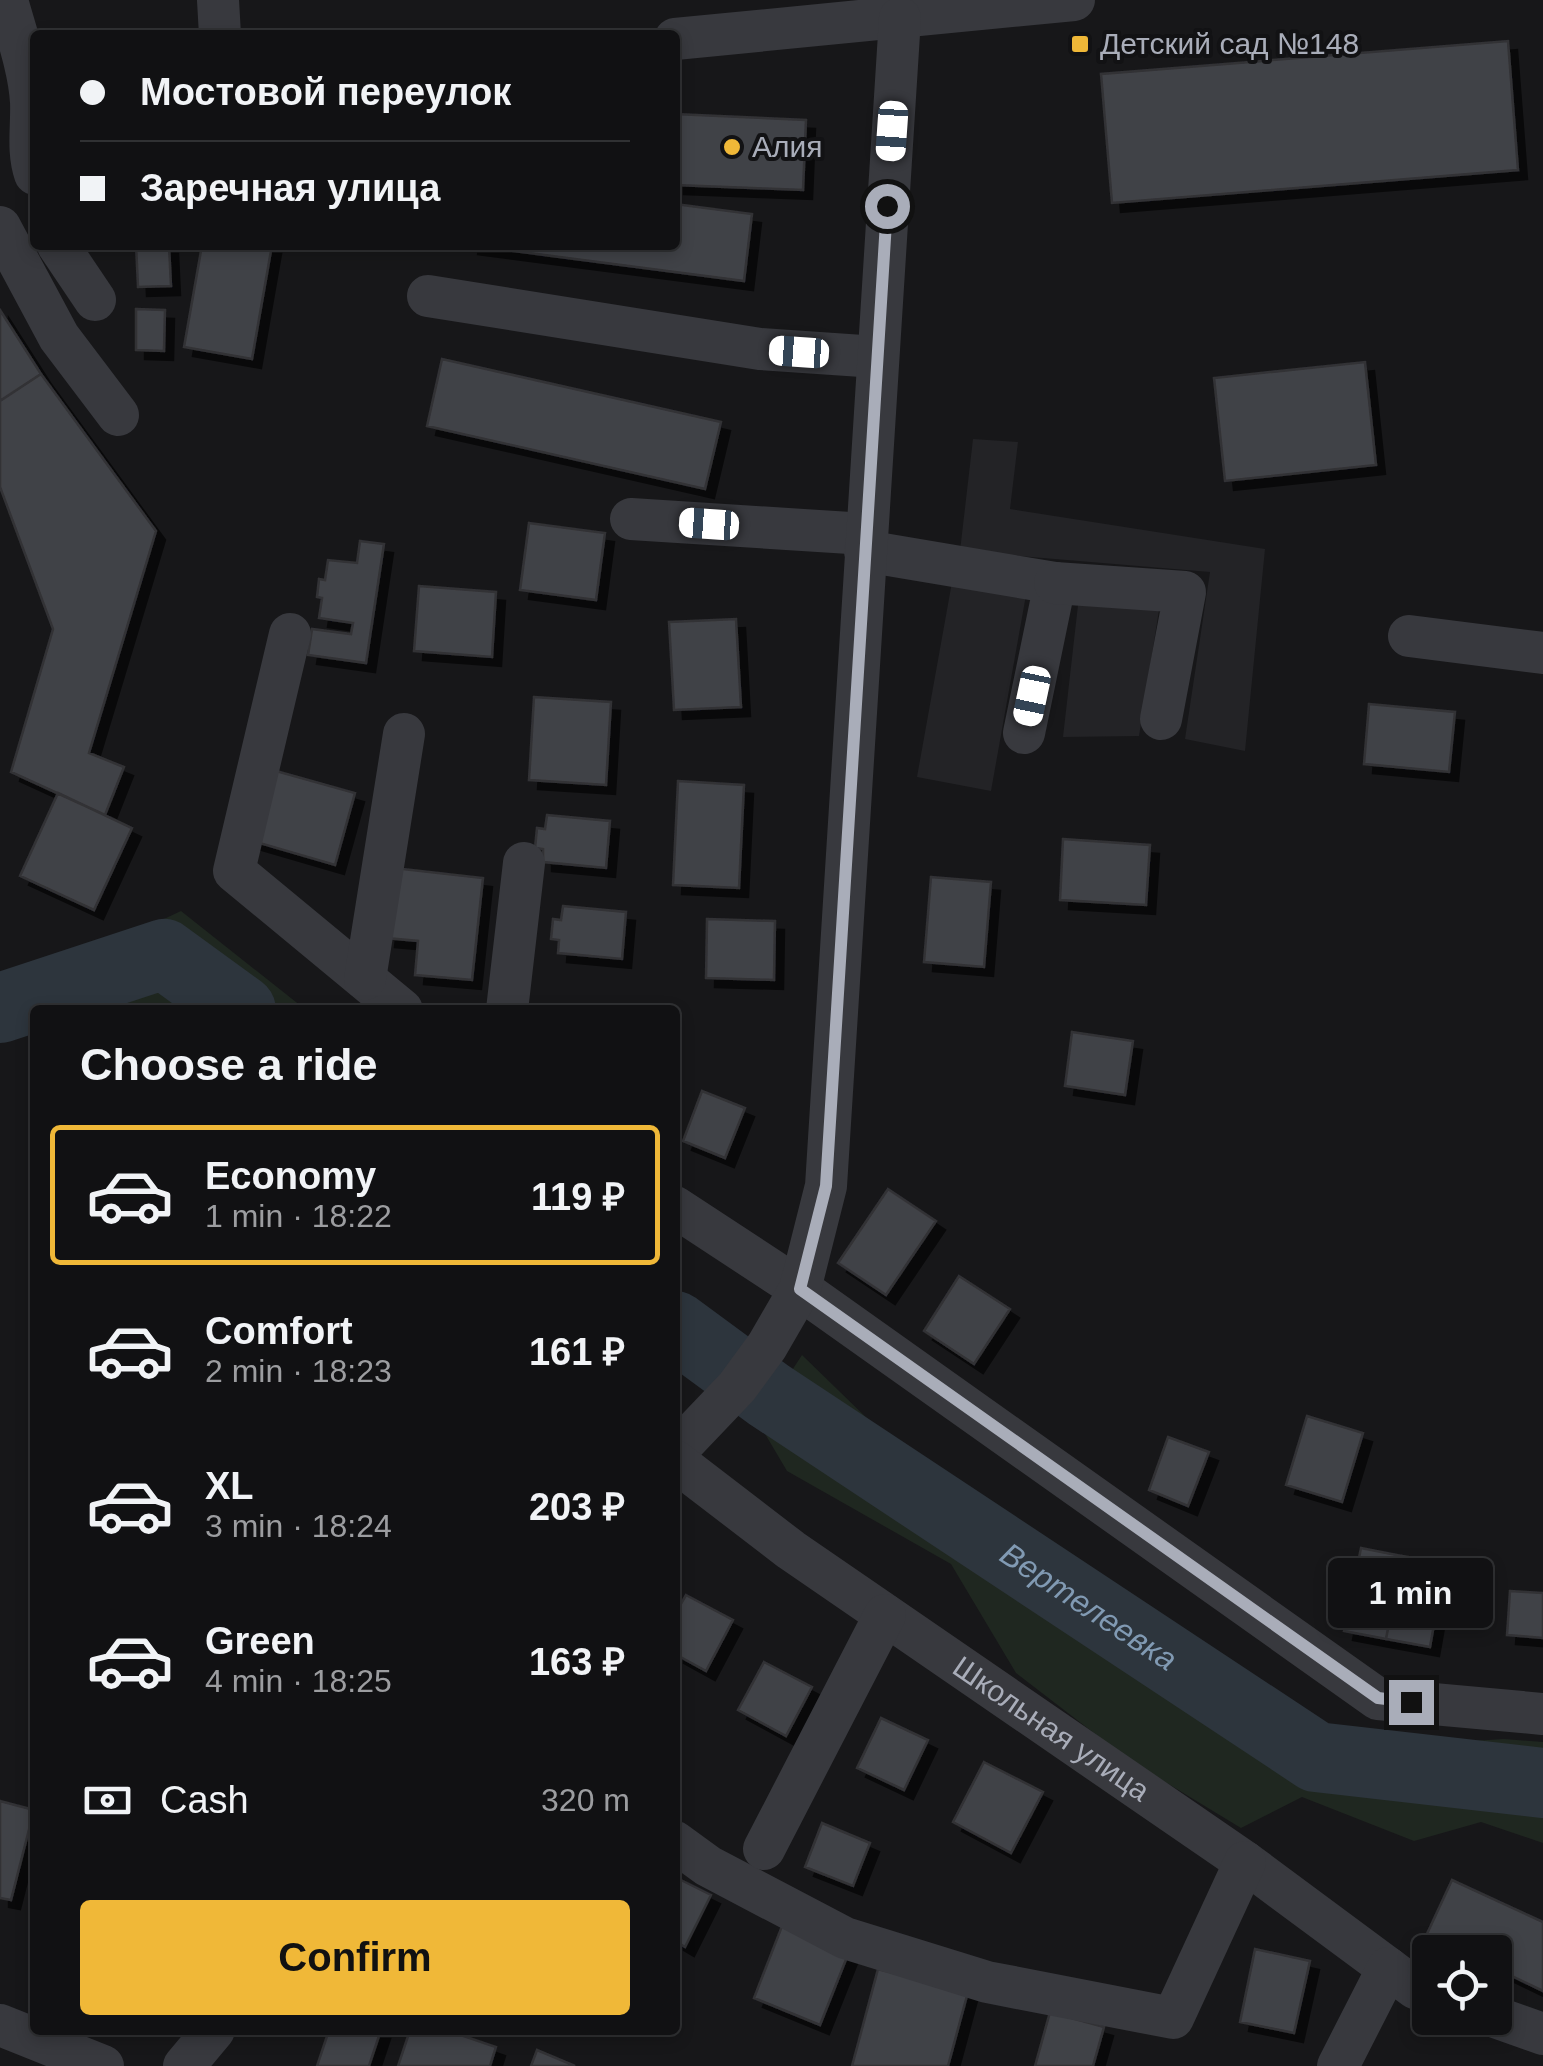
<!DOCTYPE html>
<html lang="en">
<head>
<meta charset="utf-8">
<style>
  :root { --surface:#111113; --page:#1a1a1c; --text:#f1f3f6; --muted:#9c9da0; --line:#303133; --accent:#f0b838 }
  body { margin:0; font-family:Helvetica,sans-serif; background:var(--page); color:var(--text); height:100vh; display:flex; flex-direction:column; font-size:38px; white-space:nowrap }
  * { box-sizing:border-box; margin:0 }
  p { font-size:32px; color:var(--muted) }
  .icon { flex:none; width:55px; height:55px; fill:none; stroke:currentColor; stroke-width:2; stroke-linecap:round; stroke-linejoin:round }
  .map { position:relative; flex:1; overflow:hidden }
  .side { position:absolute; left:30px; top:1005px; width:650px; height:1030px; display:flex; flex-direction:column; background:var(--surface); border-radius:10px; box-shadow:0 5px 15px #0003,0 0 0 2px var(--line) }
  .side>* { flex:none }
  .banner { position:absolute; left:30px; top:30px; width:650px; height:220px; border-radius:10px; box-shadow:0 5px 15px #0003,0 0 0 2px var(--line); display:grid; align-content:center; height:220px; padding:0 50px; background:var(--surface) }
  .tools { position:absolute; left:1412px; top:1935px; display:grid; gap:20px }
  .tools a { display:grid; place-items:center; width:100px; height:100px; border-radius:10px; background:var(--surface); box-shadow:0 5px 15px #0003,0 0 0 2px var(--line); font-size:50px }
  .end { position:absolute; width:45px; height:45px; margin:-22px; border:12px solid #a9adb9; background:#111; box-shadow:0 0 0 5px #111 }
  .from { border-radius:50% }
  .bubble { position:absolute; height:70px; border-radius:10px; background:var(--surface); box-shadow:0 5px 15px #0003,0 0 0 2px var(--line); font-size:32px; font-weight:700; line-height:70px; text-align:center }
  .car { position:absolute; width:30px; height:60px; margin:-30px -15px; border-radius:12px; box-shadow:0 0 8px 2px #0007; background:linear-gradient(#fff 24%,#345 0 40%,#fff 0 76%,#345 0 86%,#fff 0) }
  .banner b { display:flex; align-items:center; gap:35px; height:95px; font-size:38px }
  .banner b+b { border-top:2px solid var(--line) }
  .banner i { width:25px; height:25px; background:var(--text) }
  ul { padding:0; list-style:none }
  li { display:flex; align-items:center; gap:30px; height:140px; margin:0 20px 15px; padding:0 30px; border:5px solid transparent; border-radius:10px }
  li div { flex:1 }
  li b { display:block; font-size:38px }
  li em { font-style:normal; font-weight:700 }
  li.current { border-color:var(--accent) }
  li>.icon { width:90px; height:90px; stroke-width:1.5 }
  h2 { padding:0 50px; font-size:45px; line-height:120px }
  .pay { display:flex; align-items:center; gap:25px; height:110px; padding:0 50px; font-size:38px }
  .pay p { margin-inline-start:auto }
  .cta { display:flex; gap:20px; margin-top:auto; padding:20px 50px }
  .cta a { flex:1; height:115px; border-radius:10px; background:var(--accent); color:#111; font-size:40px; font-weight:700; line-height:115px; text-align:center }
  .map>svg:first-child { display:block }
</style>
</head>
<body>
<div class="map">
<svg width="1543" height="2066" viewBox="0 0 1543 2066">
  <defs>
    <filter id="shadow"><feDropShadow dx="9" dy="9" stdDeviation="0" flood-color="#0009"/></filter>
  </defs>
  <rect width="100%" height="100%" fill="#171719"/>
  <!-- built -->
  <path fill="#232326" d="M973,439L1018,442L1010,509L1265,549L1245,751L1185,739L1210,572L960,551Z
    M952,582L1026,595L991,791L917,777Z
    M1078,605L1159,610L1139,736L1063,737Z"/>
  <!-- green -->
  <path fill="#1f2720" d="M181,911L306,1010H185L180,1007L157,1010H35V1024L0,1028V996Z
    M675,1298L711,1326L675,1366Z
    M802,1355L910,1460L1126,1594L1290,1726L1358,1748L1504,1739L1543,1742V1843L1481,1822L1414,1841L1302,1797L1241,1828L1129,1760L1016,1673L951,1564L787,1471L758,1422Z"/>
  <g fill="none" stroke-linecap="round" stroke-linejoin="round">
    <!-- river -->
    <g stroke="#2d353d" stroke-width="70">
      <path d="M0,1008L164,954L241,1010"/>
      <path id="s1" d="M675,1326L769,1395L1316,1757L1543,1783"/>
    </g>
  </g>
  <!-- building -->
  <path fill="#414246" stroke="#313135" stroke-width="2.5" filter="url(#shadow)" d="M1508,41L1518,170L1112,203L1101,74Z
    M675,114L806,120L803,190L675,185Z
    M675,204L752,214L744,281L468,245H675Z
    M136,245H169L171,286L138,287Z
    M202,245H272L252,359L184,347Z
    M136,309L165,310L164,351L136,350Z
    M0,310L41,374L0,401Z
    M442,359L721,422L705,489L427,426Z
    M1365,362L1376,465L1225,481L1214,378Z
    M41,374L156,531L89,753L124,767L105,815L11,772L53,629L0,487V401Z
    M529,523L605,533L596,600L520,590Z
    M360,541L384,544L366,663L308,655L312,629L351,634L353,623L319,618L322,598L317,597L319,579L325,580L328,560L357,563Z
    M419,586L496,592L492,657L414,651Z
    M736,619L741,707L674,710L669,622Z
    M534,697L611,702L606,785L529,780Z
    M1369,704L1455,712L1449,772L1364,764Z
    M269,769L355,793L335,865L249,840Z
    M678,781L744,785L739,888L673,885Z
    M58,793L132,828L94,910L20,876Z
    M547,815L610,821L606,868L543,862V849L535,848L537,828L545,829Z
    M1063,839L1150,845L1146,905L1060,900Z
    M394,868L483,878L472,980L415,975L418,941L386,938Z
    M931,877L991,882L984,967L924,962Z
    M563,906L626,912L622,959L558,953L559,940L551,939L553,919L561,920Z
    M707,919L775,921L774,980L706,978Z
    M1072,1032L1133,1041L1125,1095L1065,1086Z
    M702,1091L745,1108L725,1158L683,1141Z
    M888,1189L936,1221L886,1295L838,1263Z
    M959,1276L1010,1309L974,1364L924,1331Z
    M1307,1416L1363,1433L1342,1502L1286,1485Z
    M1168,1437L1209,1452L1188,1506L1149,1490Z
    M1361,1548L1402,1556L1386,1639L1344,1631Z
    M1402,1556L1445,1563L1430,1647L1386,1639Z
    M1510,1591L1543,1593V1638L1507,1635Z
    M686,1595L733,1620L706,1671L675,1654V1614Z
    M764,1662L812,1687L786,1736L738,1710Z
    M881,1718L928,1740L904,1790L857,1768Z
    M984,1762L1043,1792L1011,1853L953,1822Z
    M0,1801L34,1810L11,1900L0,1898Z
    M822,1823L870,1843L853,1886L805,1867Z
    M675,1877L711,1895L685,1947L675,1941Z
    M1452,1880L1543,1922V1991L1495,1968V1952H1461L1426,1936Z
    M782,1926L849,1952L820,2025L754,1998Z
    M1255,1949L1310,1961L1294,2033L1240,2022Z
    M878,1969L968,1992L948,2066H852Z
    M1050,2012L1104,2027L1093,2066H1035Z
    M329,2030H381L369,2066H317Z
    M410,2030H446L496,2047L490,2066H398Z
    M537,2050L575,2066H531Z"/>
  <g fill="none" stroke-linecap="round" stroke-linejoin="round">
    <!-- minor -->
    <g stroke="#38393e" stroke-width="42">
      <path d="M7,0C16,33 29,68 31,102C32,127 27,151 35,174"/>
      <path d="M218,0L220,35"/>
      <path d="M675,39L1074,0"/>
      <path d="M0,227L59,337L118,415"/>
      <path d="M58,245L95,300"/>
      <path d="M428,296L760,349L877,357"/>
      <path d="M631,519L866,534"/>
      <path d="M865,551L1055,583L1024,733"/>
      <path d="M1055,583L1185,592L1161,719"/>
      <path d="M290,634L234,871L402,1010"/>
      <path d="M1409,636L1543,653"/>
      <path d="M365,979L404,734"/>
      <path d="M507,1010L524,863"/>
      <path d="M675,1207L800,1289L1378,1699L1543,1714"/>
      <path d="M675,1452L737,1387L767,1346L800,1289L826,1186L900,18"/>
      <path id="s2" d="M675,1461L791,1550L1245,1862L1415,1988L1430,1993"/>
      <path d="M675,1842L708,1866L845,1938L987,1982L1173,2018L1245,1862"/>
      <path d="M764,1849L885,1615"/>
      <path d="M1495,2017L1543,2034"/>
      <path d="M0,2025L103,2066"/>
      <path d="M184,2066L214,2030"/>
      <path d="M1338,2066L1388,1968"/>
    </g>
  </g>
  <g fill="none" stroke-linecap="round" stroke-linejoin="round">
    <!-- route -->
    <path stroke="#a9adb9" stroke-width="12" d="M887,206L826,1186L800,1289L1378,1698L1411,1702"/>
  </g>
  <!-- markers -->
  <g fill="#f0b838" stroke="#121214" stroke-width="4">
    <rect x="1070" y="34" width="20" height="20" rx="5"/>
    <circle cx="732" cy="147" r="10"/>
  </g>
  <g text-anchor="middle" stroke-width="8" stroke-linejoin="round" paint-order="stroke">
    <!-- poi labels -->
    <g font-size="30" fill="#a9adb9" stroke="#121214" text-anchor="start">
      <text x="1100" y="54">Детский сад №148</text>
      <text x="752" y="157">Алия</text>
    </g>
    <!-- street labels -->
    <g font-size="30" fill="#a9adb9" stroke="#121214">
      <text dy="10" stroke="none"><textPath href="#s2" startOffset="462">Школьная улица</textPath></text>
    </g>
    <!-- water labels -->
    <g font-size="32" font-style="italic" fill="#819ab3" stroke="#121214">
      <text dy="11" stroke="none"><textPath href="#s1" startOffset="500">Вертелеевка</textPath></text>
    </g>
  </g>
</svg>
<div class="tools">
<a><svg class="icon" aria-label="locate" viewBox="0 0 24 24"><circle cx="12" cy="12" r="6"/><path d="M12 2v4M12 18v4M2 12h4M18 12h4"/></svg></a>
</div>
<i class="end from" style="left:887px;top:206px"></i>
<i class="end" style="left:1411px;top:1702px"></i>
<div class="bubble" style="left:1328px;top:1558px;width:165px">1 min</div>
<i class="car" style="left:892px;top:131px;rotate:184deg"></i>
<i class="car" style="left:799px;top:352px;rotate:274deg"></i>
<i class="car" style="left:709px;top:524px;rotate:274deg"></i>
<i class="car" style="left:1032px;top:696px;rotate:192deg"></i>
<div class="banner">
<b><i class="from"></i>Мостовой переулок</b>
<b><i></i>Заречная улица</b>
</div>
<section class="side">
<h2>Choose a ride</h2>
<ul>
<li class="current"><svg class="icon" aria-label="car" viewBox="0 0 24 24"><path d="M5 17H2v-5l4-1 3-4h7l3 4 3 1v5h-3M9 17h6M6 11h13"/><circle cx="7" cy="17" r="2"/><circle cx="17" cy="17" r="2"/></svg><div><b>Economy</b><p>1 min · 18:22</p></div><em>119 ₽</em></li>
<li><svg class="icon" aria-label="car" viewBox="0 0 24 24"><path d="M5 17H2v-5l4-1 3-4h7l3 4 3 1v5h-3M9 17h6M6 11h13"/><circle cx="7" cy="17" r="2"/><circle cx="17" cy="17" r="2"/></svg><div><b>Comfort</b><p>2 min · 18:23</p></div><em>161 ₽</em></li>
<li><svg class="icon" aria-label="car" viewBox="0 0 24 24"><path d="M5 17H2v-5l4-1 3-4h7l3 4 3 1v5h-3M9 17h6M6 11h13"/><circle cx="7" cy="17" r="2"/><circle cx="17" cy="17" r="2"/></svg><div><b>XL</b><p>3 min · 18:24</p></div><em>203 ₽</em></li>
<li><svg class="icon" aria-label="car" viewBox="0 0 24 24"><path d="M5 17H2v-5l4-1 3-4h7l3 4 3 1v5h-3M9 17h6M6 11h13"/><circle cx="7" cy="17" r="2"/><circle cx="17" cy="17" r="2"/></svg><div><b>Green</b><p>4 min · 18:25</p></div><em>163 ₽</em></li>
</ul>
<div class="pay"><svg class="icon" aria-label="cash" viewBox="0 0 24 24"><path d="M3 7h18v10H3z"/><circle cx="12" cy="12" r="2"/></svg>Cash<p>320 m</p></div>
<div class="cta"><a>Confirm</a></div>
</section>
</div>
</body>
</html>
